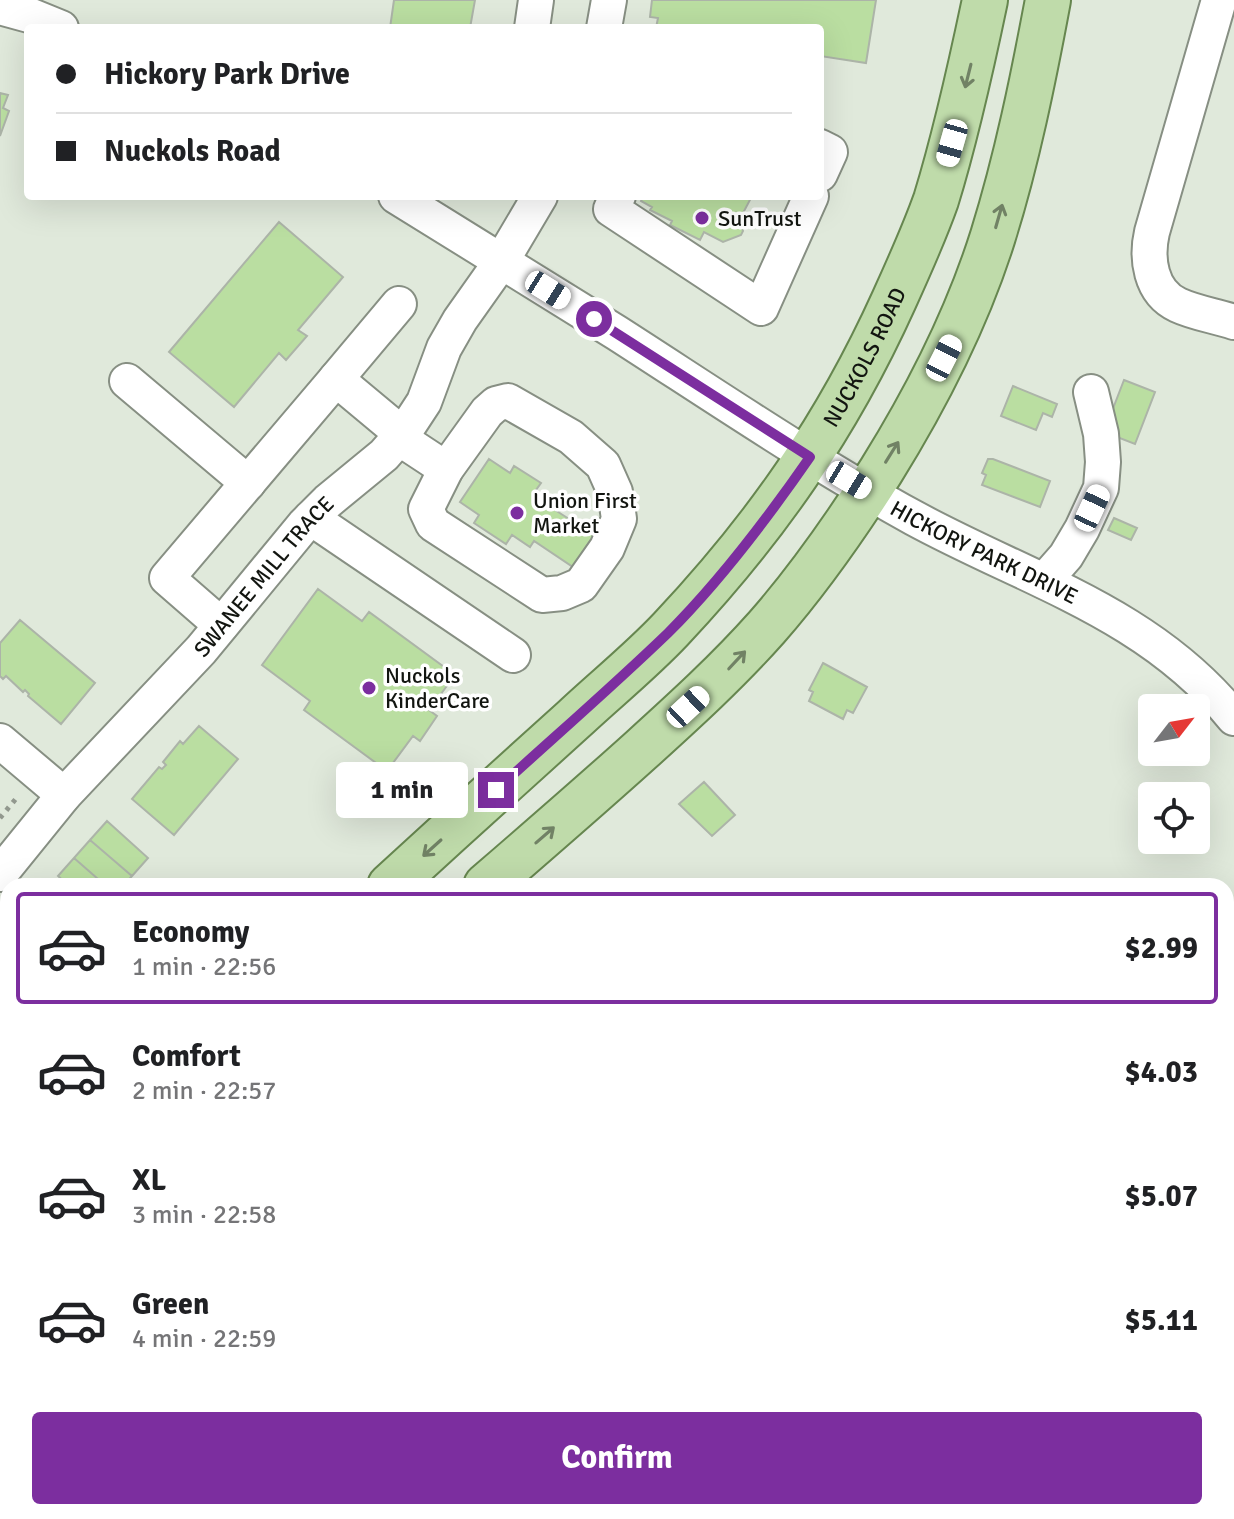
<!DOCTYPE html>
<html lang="en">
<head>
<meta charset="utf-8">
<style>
  :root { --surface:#fff; --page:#f2f2f2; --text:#202124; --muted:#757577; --line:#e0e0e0; --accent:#7c2e9f }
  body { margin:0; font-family:Signika,sans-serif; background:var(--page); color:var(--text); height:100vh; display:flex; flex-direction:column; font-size:30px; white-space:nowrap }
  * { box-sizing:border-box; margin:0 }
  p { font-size:26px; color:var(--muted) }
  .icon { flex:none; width:44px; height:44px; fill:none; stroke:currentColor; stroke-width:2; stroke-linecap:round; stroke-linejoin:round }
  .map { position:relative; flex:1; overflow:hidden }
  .panel { position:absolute; left:0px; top:878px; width:1234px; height:642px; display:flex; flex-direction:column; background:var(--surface); border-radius:24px 24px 0 0; box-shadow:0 8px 32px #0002 }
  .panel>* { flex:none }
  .guide { position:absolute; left:24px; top:24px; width:800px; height:176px; border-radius:8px; box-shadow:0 8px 32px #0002; display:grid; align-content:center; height:176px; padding:0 32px; background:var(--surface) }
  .needle { width:52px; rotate:59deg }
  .controls { position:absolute; left:1138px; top:694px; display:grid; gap:16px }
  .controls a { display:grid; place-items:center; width:72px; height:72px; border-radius:8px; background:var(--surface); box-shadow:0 8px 32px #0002; font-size:40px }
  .end { position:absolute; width:36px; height:36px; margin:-18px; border:10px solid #7c2e9f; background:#fff; box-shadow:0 0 0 4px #fff }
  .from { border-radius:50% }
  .bubble { position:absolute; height:56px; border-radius:8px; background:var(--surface); box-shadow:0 8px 32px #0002; font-size:26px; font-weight:700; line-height:56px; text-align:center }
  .car { position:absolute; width:24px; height:48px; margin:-24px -12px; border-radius:10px; box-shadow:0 0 6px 2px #0007; background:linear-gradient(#fff 24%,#345 0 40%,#fff 0 76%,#345 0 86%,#fff 0) }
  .guide b { display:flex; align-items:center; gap:28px; height:76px; font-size:30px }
  .guide b+b { border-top:2px solid var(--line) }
  .guide i { width:20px; height:20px; background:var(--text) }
  ul { padding:14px 0 0; list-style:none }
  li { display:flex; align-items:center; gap:24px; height:112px; margin:0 16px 12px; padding:0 16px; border:4px solid transparent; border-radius:8px }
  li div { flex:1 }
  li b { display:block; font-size:30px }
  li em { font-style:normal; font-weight:700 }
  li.current { border-color:var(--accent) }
  li>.icon { width:72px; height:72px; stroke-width:1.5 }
  .action { display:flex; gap:16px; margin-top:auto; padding:16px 32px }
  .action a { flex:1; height:92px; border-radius:8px; background:var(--accent); color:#fff; font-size:32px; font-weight:700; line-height:92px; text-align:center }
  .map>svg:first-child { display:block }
</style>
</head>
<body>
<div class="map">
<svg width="1234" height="1519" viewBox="0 0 1234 1519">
  <rect width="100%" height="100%" fill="#e0e9db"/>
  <!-- building -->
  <path fill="#badea1" stroke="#acb4a8" stroke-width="2" d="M394,0H475L470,28H390Z
    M652,0H876L866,63L820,56V28H656L658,18L650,17Z
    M0,93L8,95L3,108L9,111L0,136Z
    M643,196H752L742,215L737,213L743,231L741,235L723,242L704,232L700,240L670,225L672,221L650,210L652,207L641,201Z
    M279,222L343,277L298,330L307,336L286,360L279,353L234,407L169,352Z
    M1124,380L1155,392L1135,444L1104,432Z
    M1013,386L1057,404L1052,417L1043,413L1036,430L1001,416Z
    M489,459L510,473L514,466L541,483L536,490L558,504L555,510L594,535L573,567L534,541L530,547L512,535L506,544L474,523L479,515L460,502Z
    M988,459H993L1050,481L1040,507L982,485L986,475L982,473Z
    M1114,518L1137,528L1131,540L1108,530Z
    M318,589L362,621L369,612L455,675L429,710L437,716L420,741L413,736L387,771L304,710L310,701L262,665Z
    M20,620L95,683L61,724L28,696L29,694L25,690L23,692L6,676L3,679L0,676V643Z
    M823,663L867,687L853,713L847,710L843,719L809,701L813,692L809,690Z
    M199,726L238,759L174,835L132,799L159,767L162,769L166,765L163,762L180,741L183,744Z
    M704,782L735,815L712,836L679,804Z
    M107,821L148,858L132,876L90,840Z
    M90,840L132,876L123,886H106L74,858Z
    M74,858L106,886H69L58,876Z
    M8,936V1021L0,1031V946Z"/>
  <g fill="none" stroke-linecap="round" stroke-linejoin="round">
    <defs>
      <g id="minor">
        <path d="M1219,0L1152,232C1146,258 1150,292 1178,305C1195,313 1216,316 1234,322"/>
        <path d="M0,7L29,15L61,28"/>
        <path d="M532,28L536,0"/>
        <path d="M604,28L609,0"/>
        <path d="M820,147L830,152L820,174"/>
        <path id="s1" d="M396,196C469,242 543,287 617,333C715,396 812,462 914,518C1028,580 1149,613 1234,718"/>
        <path d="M618,196L611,209L761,308L811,196"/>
        <path d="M399,304L336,379L402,434"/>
        <path d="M127,381L248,483"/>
        <path d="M508,401L571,437L603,465L615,492L617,505L619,519L607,548L581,585L562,593L542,595L433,524L426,509L446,469L487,412L496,404Z"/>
        <path d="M399,438L446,469"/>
        <path d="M311,518L513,655"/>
        <path d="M1044,581L1066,556L1082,529L1101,488L1103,462L1101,434L1091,392"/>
        <path d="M221,625L167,578L336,379"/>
        <path d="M0,741L64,795"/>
        <path id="s2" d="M0,874L64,795L201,650L304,525L328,501L384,455L405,431L424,402L444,348L460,320L501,262L540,196"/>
        <path d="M0,1187L8,1190"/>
        <path d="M201,1519L203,1512"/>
      </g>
      <g id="major">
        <path id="s3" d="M390,886C451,830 512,775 574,719C606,689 641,661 671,629C766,528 837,426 894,300C909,267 924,234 936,200C956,135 971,67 985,0"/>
        <path d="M486,886C538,841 590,796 641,750C684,711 728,671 767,627C810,578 846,526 881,471C927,397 967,319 993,236C1017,159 1033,80 1048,0"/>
        <path d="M0,1295L8,1286"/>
        <path d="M0,1387L8,1377"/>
      </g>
    </defs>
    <!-- minor casing -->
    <use href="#minor" stroke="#878f83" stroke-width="38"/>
    <!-- major casing -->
    <use href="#major" stroke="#66864f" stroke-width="48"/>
    <!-- path -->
    <path stroke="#92988e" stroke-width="5" stroke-dasharray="4 6" stroke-linecap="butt" d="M0,818L19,795"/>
    <!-- minor -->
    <use href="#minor" stroke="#fff" stroke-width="34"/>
    <!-- major -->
    <use href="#major" stroke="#bfdbaa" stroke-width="44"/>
  </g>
  <!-- one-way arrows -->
  <defs><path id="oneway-shaft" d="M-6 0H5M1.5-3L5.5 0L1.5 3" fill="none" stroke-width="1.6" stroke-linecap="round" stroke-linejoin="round" transform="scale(2)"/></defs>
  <g stroke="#718265">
    <use href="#oneway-shaft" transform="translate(968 76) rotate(104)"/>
    <use href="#oneway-shaft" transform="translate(999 216) rotate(-74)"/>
    <use href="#oneway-shaft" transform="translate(892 452) rotate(-58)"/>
    <use href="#oneway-shaft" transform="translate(737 660) rotate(-47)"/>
    <use href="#oneway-shaft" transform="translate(545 835) rotate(-41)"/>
    <use href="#oneway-shaft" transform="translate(432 848) rotate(138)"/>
  </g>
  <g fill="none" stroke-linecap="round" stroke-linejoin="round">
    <!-- route -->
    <path stroke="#7c2e9f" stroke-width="10" d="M496,790C553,738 612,687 668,633C721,580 767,519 810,457L594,319"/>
  </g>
  <!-- markers -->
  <g fill="#7c2e9f" stroke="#fff" stroke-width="3">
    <circle cx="702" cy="218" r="8"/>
    <circle cx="517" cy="513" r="8"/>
    <circle cx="369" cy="688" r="8"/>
  </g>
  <g text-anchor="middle" stroke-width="7" stroke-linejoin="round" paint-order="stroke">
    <!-- poi labels -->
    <g font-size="22" fill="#121510" stroke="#fff" text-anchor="start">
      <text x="718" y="226">SunTrust</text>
      <text x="533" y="508">Union First<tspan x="533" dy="25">Market</tspan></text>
      <text x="385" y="683">Nuckols<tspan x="385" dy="25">KinderCare</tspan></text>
    </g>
    <!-- street labels -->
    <g font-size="22" fill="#121510" stroke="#fff">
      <text dy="8" stroke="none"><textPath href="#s3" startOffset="716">NUCKOLS ROAD</textPath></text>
      <text dy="8" stroke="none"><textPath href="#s1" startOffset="688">HICKORY PARK DRIVE</textPath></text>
      <text dy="8" stroke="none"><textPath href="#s2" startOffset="398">SWANEE MILL TRACE</textPath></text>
    </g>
  </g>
</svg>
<div class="controls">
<a><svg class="needle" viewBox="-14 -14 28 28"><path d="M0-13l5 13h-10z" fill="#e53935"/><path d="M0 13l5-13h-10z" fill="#757577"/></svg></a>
<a><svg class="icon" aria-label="locate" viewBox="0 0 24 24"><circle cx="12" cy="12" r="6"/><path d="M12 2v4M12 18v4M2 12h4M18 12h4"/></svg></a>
</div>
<i class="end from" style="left:594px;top:319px"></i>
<i class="end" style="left:496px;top:790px"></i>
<div class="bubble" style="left:336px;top:762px;width:132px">1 min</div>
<i class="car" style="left:952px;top:143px;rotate:196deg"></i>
<i class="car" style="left:548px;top:290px;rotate:122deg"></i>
<i class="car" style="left:944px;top:358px;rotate:27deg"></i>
<i class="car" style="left:849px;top:480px;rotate:121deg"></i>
<i class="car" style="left:1092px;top:508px;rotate:25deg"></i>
<i class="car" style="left:688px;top:707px;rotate:47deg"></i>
<div class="guide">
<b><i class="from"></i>Hickory Park Drive</b>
<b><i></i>Nuckols Road</b>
</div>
<section class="panel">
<ul>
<li class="current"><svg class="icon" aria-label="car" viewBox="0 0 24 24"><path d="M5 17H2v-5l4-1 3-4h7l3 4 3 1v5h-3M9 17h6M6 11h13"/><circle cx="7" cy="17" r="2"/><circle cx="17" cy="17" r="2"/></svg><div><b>Economy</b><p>1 min · 22:56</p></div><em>$2.99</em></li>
<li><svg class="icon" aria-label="car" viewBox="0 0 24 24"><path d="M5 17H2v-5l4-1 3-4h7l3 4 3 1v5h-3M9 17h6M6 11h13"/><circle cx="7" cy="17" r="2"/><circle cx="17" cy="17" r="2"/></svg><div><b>Comfort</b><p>2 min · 22:57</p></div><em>$4.03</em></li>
<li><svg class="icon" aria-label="car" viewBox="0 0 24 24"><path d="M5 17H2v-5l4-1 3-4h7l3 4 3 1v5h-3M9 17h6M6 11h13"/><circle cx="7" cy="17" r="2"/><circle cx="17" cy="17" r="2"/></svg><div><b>XL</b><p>3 min · 22:58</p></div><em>$5.07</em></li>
<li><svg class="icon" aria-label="car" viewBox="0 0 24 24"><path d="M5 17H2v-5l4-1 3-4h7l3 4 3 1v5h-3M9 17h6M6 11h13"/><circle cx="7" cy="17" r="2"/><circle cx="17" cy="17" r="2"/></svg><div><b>Green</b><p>4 min · 22:59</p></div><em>$5.11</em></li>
</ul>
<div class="action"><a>Confirm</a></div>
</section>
</div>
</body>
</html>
